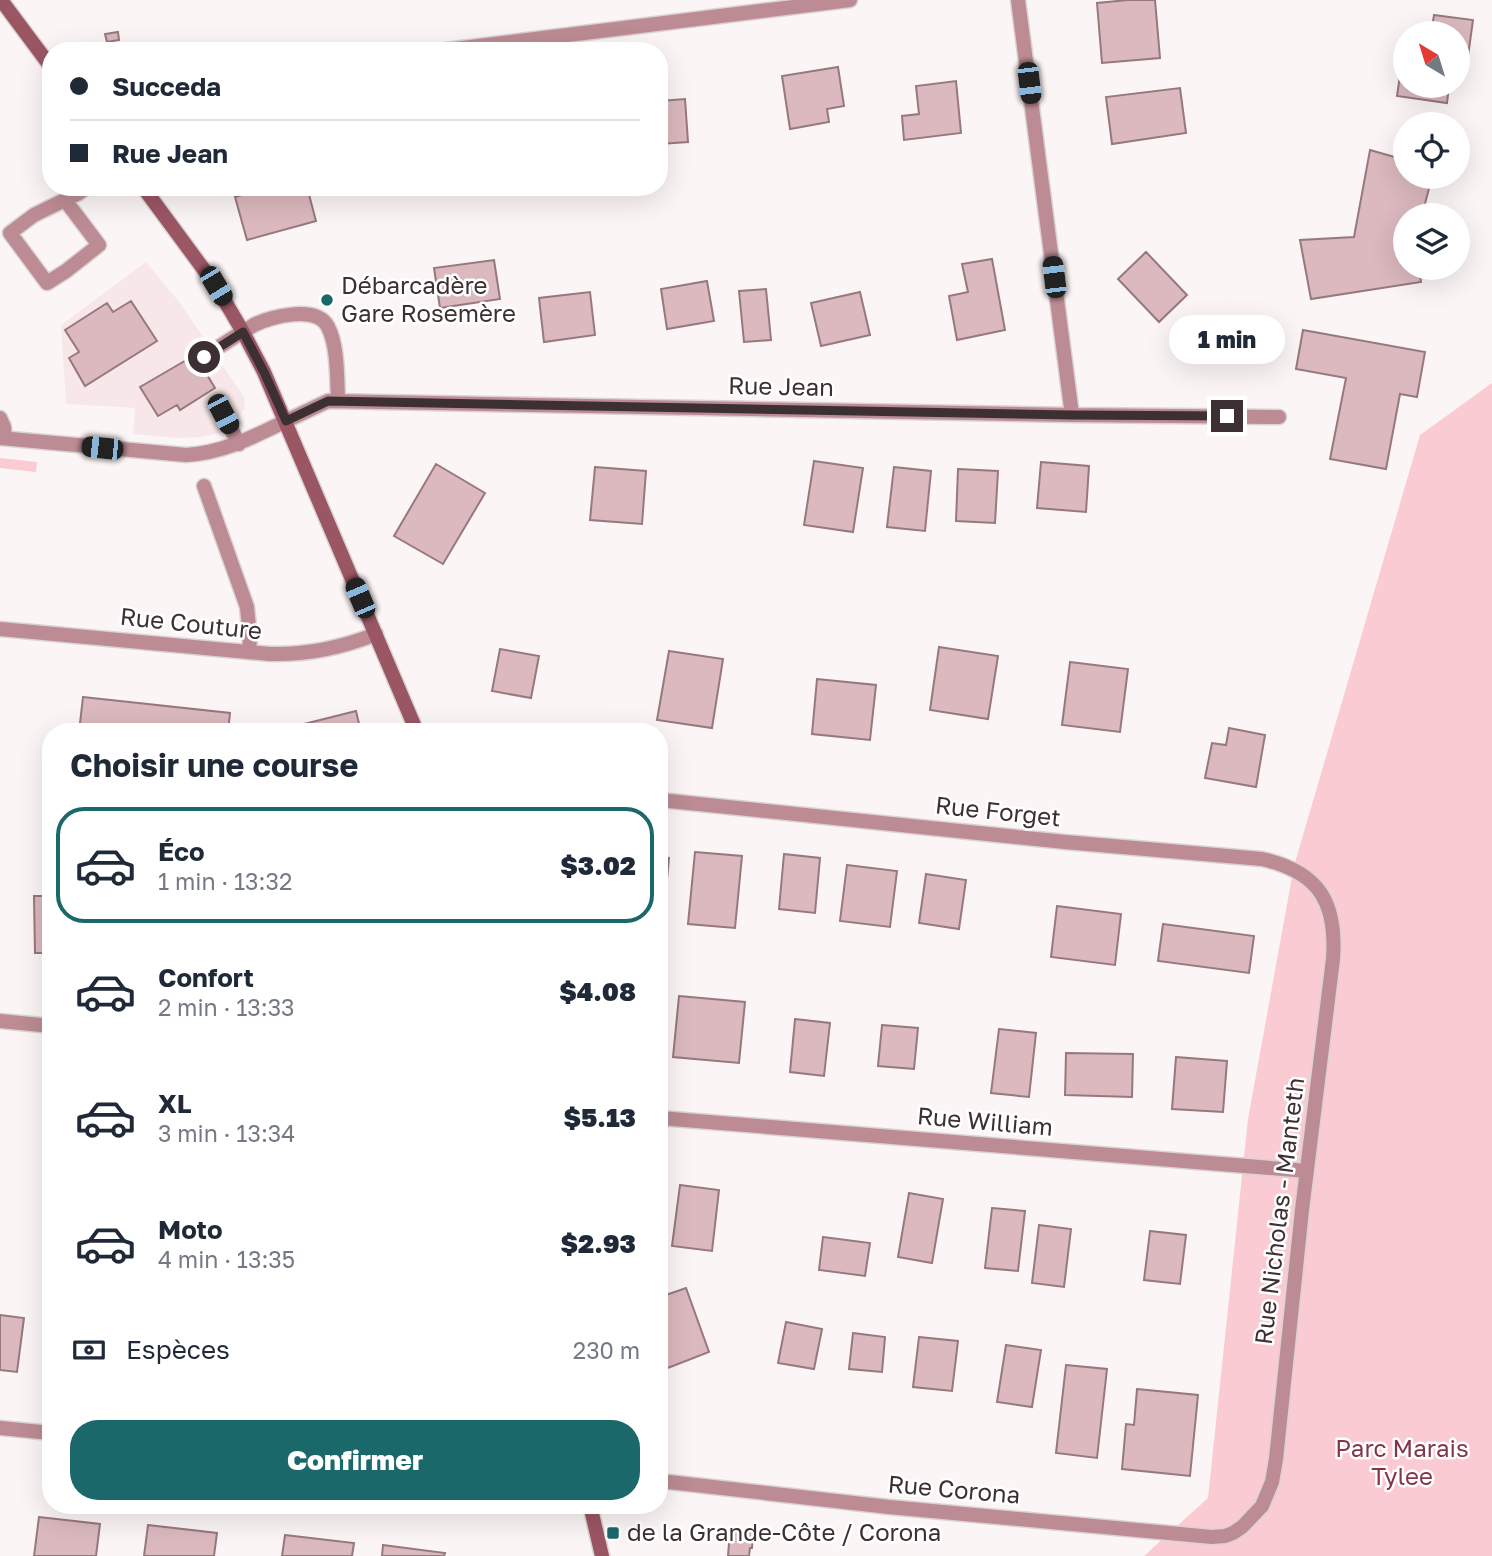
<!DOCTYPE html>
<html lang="fr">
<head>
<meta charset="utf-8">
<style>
  :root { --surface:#fff; --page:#f6f6f7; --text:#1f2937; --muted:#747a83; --line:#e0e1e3; --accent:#1b686b }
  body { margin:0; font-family:"Golos Text",sans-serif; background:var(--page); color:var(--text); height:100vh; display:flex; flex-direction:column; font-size:26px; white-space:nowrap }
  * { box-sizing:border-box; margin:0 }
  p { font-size:23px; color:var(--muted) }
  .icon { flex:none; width:38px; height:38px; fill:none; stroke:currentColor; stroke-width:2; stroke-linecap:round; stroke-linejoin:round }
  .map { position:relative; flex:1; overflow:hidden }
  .sheet { position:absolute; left:42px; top:723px; width:626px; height:791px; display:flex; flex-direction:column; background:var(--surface); border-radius:28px; box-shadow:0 7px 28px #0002 }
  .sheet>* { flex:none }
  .top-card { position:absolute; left:42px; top:42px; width:626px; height:154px; border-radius:28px; box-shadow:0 7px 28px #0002; display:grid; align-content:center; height:154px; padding:0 28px; background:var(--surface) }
  .needle { width:46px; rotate:322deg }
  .fabs { position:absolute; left:1393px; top:21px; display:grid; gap:14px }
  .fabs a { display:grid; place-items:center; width:77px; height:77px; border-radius:50%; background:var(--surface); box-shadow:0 7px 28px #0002; font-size:35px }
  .end { position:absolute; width:32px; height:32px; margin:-16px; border:9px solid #3d3032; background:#fff; box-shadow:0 0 0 4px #fff }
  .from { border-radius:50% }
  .bubble { position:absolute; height:49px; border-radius:24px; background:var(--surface); box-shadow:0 7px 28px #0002; font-size:23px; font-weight:800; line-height:49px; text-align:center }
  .car { position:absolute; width:21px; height:42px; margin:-21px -10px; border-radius:9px; box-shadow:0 0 5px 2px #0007; background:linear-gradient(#222 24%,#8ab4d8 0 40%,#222 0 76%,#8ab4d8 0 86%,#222 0) }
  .top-card b { display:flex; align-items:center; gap:24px; height:66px; font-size:26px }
  .top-card b+b { border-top:2px solid var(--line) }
  .top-card i { width:18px; height:18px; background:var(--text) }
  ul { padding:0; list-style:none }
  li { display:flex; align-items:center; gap:21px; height:116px; margin:0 14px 10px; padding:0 14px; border:4px solid transparent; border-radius:28px }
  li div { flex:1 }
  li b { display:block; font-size:26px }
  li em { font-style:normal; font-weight:800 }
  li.current { border-color:var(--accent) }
  li>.icon { width:63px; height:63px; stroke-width:1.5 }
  h2 { padding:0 28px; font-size:32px; line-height:84px }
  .pay { display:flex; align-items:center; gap:18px; height:77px; padding:0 28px; font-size:26px }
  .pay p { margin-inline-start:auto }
  .primary-button { display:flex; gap:14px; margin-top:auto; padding:14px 28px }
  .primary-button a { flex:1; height:80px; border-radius:28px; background:var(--accent); color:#fff; font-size:28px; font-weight:800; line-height:80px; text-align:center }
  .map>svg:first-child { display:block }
</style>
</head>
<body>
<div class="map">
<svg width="1492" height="1556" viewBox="0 0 1492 1556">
  <rect width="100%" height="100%" fill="#fcf5f6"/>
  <!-- built -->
  <path fill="#f8e7e9" d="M146,262L180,303L244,397L245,408L238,417L242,424L224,432L199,437L178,438L133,434L135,408L66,404L61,325Z"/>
  <!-- green -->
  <path fill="#facbd2" d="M1492,383V1556H1144L1208,1498L1248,1119L1294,866L1420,435Z
    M0,458L37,462L36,472L0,468Z"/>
  <!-- building -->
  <path fill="#dbb9be" stroke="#97787d" stroke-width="2" d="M1128,0H1155L1160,58L1102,63L1097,3Z
    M1434,15L1473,20L1466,71L1458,69V33H1431Z
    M118,32L119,40L107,42L105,34Z
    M1405,41V86H1449L1447,103L1397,96Z
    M838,67L844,106L827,109L829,122L790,129L782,76Z
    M956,81L961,133L904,140L902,116L919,114L916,86Z
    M1180,88L1186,133L1112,144L1106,97Z
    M685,99L688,142L660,144V101Z
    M1370,150L1405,160V177H1432L1422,215H1405V268H1419L1421,282L1311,299L1300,240L1354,237Z
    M272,187H307L316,221L247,240L235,197Z
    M1146,252L1187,295L1159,322L1118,279Z
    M992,259L1005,330L957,340L949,296L968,292L962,264Z
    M494,260L500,299L440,308L434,268Z
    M707,281L714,321L667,329L661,289Z
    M766,289L771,340L744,342L739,291Z
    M590,292L595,335L544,342L539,298Z
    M860,292L870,335L821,346L811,303Z
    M131,301L157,341L85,386L69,358L79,352L65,330L107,303L113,312Z
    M1303,330L1425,352L1417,397L1400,394L1386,469L1330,459L1346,378L1296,369Z
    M195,355L215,388L180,410L177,405L158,416L140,387Z
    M814,461L863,468L853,532L804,525Z
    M1041,462L1089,466L1086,512L1037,508Z
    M436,464L485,493L443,564L394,536Z
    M595,467L646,471L642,524L590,520Z
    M894,467L931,471L925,531L887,527Z
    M958,469L998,471L995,523L956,521Z
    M939,647L998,656L988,719L930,710Z
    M500,649L539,656L531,698L492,691Z
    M669,651L723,659L712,728L657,720Z
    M1070,662L1128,669L1120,732L1062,725Z
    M817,679L876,685L870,740L812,734Z
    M83,697L230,713L228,732H79Z
    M356,711L361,732H306L304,724Z
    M1229,728L1265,735L1256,787L1205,778L1212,743L1226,745Z
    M695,852L742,856L735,928L688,924Z
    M784,854L820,858L815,913L779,909Z
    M660,857L669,858L665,901L660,900Z
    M847,865L897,871L890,927L840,921Z
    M926,874L966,880L959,929L919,923Z
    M34,896H51V953H35Z
    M1057,906L1121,914L1115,965L1051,957Z
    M1163,924L1254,936L1249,973L1158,961Z
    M679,996L745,1002L739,1063L673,1057Z
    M795,1019L830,1023L824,1076L790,1072Z
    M882,1025L918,1028L914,1069L878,1066Z
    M999,1029L1036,1033L1029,1097L991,1093Z
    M1066,1053L1133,1054L1132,1097L1065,1095Z
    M1176,1057L1227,1061L1223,1112L1172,1109Z
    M680,1185L719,1190L712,1251L672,1246Z
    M909,1193L943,1199L932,1263L898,1257Z
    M992,1208L1025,1211L1018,1271L985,1268Z
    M1039,1225L1071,1229L1064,1287L1032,1283Z
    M1150,1231L1186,1235L1180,1284L1144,1280Z
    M823,1237L870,1243L865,1276L819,1270Z
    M686,1288L709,1352L660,1371V1297Z
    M0,1315L24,1318L17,1372L0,1370Z
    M786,1322L822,1329L814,1369L778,1363Z
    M49,1324H51V1370L44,1369Z
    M853,1333L885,1337L882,1372L849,1369Z
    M919,1337L958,1341L952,1391L913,1387Z
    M1006,1345L1041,1350L1032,1407L997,1402Z
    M1066,1365L1107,1369L1097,1458L1056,1453Z
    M1137,1389L1198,1395L1190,1476L1122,1469L1126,1424L1134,1425Z
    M39,1517L100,1524L96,1556H34Z
    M148,1525L217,1533L214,1556H144Z
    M730,1531L753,1532L752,1548H750L749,1556H728Z
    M285,1535L354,1543L352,1556H282Z
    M383,1545L445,1553L444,1556H382Z"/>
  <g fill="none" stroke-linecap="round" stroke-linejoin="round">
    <defs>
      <path id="lane" d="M65,200L99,245L66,271L47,283L10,233L34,215L79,193L87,187
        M204,357C220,346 237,335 254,325C271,316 317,305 328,327C338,346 337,379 338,401
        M217,402L239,444
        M0,418L4,427L5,438
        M0,438L186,455C223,453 253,437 286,421
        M204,486L247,607L250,638L249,652"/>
      <path id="street" d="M1018,0L1072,415
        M438,51L850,0
        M286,421L328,401L1072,415L1279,417
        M0,629L270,654C307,655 341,648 376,634
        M660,800L1065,842L1262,859C1319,872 1337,902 1333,959L1302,1210L1276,1459L1272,1482L1262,1506L1242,1527L1233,1533L1225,1536L1212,1537L889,1507L660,1481
        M0,1021L51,1026
        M660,1118L1307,1171
        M0,1428L51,1433"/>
      <path id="secondary" d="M1,0L51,67
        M143,187L216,286L243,332L264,372L417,732
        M590,1505L602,1556"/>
    </defs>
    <!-- lane casing -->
    <use href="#lane" stroke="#dad2d3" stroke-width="17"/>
    <!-- street casing -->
    <use href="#street" stroke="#dad2d3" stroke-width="17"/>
    <!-- secondary casing -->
    <use href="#secondary" stroke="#dad2d3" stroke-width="17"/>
    <!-- lane -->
    <use href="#lane" stroke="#bc8b93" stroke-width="14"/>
    <!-- street -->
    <use href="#street" stroke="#bc8b93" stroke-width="14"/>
    <!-- secondary -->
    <use href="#secondary" stroke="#9b5664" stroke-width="14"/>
  </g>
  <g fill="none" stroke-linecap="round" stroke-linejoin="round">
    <!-- route -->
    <path stroke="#3d3032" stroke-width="9" d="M204,357L243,332L264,372L286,421L328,401L1072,415L1227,416"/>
  </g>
  <!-- markers -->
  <g fill="#1b686b" stroke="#fff" stroke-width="2.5">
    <circle cx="327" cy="300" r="7"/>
    <rect x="606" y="1526" width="14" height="14" rx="3.5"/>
  </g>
  <g text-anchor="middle" stroke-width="5" stroke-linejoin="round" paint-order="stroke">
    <!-- poi labels -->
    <g font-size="24" fill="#3d3032" stroke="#fff" text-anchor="start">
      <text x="341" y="294">Débarcadère<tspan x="341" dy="28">Gare Rosemère</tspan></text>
      <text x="627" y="1541">de la Grande-Côte / Corona</text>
    </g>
    <!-- street labels -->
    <g font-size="24" fill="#3d3032" stroke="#fff">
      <text transform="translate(781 387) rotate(1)" y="8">Rue Jean</text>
      <text transform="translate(191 624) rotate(6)" y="8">Rue Couture</text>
      <text transform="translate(998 812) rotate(6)" y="8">Rue Forget</text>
      <text transform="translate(985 1122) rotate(5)" y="8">Rue William</text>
      <text transform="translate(1280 1211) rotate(-83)" y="8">Rue Nicholas - Manteth</text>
      <text transform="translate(954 1490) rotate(5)" y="8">Rue Corona</text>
    </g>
    <!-- park labels -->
    <g font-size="24" fill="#823648" stroke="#fff">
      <text x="1402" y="1457">Parc Marais<tspan x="1402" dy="28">Tylee</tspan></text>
    </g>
  </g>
</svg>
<div class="fabs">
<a><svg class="needle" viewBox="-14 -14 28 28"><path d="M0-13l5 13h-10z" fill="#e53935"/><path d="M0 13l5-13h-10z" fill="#747a83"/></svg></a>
<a><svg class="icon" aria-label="locate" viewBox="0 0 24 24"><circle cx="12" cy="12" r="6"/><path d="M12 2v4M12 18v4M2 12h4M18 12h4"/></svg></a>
<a><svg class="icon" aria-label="layers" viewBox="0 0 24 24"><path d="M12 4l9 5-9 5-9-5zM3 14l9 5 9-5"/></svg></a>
</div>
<i class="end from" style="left:204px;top:357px"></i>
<i class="end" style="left:1227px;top:416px"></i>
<div class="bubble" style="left:1169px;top:315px;width:116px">1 min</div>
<i class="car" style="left:1029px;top:83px;rotate:173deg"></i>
<i class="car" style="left:1054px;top:277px;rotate:353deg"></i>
<i class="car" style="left:216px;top:286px;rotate:149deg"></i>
<i class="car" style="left:223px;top:414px;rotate:152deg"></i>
<i class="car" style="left:102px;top:448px;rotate:276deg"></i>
<i class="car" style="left:360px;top:598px;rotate:337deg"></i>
<div class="top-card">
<b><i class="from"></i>Succeda</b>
<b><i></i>Rue Jean</b>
</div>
<section class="sheet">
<h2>Choisir une course</h2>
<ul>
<li class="current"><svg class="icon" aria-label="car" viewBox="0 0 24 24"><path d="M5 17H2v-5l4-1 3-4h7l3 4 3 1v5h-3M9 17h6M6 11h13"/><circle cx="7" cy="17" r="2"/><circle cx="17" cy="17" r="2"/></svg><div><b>Éco</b><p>1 min · 13:32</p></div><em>$3.02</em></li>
<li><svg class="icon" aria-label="car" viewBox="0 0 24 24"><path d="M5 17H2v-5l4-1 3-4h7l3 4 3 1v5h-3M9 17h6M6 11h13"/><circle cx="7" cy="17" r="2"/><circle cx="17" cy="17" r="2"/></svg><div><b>Confort</b><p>2 min · 13:33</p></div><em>$4.08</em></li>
<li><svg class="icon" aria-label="car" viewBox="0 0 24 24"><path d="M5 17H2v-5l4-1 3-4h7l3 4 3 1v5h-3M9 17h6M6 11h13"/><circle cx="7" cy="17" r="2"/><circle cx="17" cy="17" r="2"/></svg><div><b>XL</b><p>3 min · 13:34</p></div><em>$5.13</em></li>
<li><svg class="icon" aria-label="car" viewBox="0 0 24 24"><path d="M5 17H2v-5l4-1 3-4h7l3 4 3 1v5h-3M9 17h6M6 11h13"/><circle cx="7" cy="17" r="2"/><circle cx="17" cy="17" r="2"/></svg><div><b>Moto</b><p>4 min · 13:35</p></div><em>$2.93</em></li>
</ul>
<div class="pay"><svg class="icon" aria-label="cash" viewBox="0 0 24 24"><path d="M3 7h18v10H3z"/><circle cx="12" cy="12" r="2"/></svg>Espèces<p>230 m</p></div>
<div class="primary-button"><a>Confirmer</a></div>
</section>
</div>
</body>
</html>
